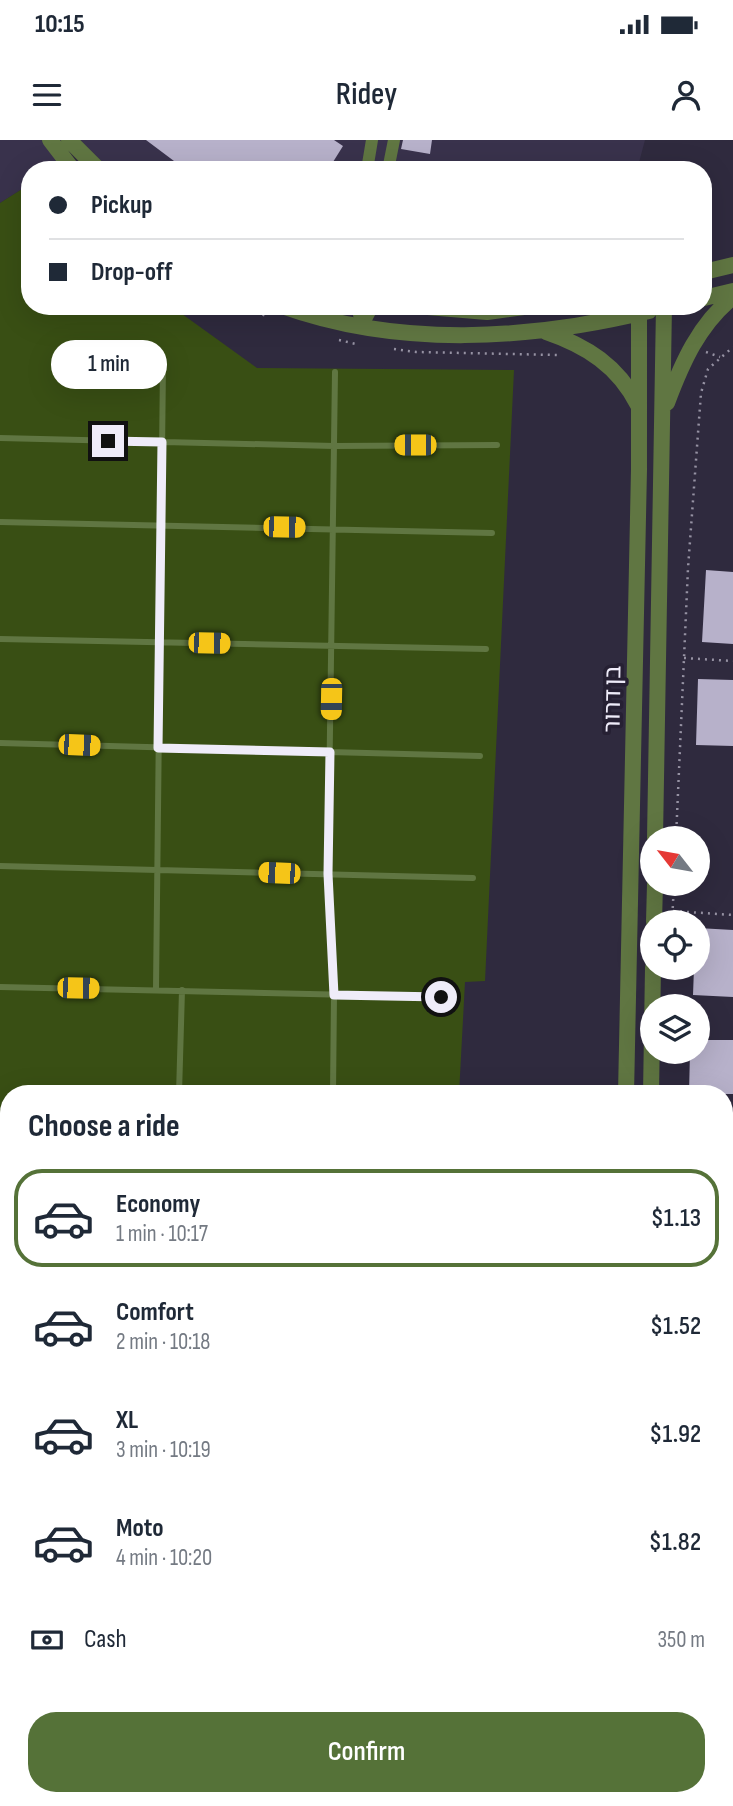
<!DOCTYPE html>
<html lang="en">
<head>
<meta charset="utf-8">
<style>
  :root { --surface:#fff; --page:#f2f2f3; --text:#1f2937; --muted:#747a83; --line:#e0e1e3; --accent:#557238 }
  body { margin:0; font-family:"Sofia Sans Condensed",Heebo,sans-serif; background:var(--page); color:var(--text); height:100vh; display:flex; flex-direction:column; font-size:26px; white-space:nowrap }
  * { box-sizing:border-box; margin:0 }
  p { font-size:23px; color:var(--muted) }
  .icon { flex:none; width:38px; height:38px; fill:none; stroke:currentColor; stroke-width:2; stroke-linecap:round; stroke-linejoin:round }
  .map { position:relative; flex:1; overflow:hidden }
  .drawer { position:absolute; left:0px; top:945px; width:733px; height:721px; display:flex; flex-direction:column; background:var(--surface); border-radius:28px 28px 0 0; box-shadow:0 7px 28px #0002 }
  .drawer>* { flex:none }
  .top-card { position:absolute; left:21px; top:21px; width:691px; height:154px; border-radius:28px; box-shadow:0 7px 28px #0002; display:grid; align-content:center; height:154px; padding:0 28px; background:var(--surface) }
  .needle { width:46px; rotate:301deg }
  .controls { position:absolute; left:640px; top:686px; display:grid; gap:14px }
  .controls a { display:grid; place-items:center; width:70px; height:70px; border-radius:50%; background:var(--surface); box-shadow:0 7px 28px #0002; font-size:35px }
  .end { position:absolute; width:32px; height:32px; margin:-16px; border:9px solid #efecf9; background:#111; box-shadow:0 0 0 4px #111 }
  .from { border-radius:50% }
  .bubble { position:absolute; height:49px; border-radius:24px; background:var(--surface); box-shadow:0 7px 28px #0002; font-size:23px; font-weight:600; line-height:49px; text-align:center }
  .car { position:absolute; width:21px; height:42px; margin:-21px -10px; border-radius:9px; box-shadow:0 0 5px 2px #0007; background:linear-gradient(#f5c518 24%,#345 0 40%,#f5c518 0 76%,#345 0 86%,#f5c518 0) }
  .top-card b { display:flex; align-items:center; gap:24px; height:66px; font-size:26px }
  .top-card b+b { border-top:2px solid var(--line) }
  .top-card i { width:18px; height:18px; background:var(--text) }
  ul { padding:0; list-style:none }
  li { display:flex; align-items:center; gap:21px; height:98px; margin:0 14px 10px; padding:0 14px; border:4px solid transparent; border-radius:28px }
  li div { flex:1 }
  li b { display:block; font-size:26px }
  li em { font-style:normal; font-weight:600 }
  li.active { border-color:var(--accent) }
  li>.icon { width:63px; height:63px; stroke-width:1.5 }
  h2 { padding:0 28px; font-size:32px; line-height:84px }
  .pay { display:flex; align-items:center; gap:18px; height:77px; padding:0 28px; font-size:26px }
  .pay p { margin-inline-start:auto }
  .primary-button { display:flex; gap:14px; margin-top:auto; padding:14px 28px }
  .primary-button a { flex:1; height:80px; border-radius:28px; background:var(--accent); color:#fff; font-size:28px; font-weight:600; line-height:80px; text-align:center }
  .status { display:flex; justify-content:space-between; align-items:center; height:49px; padding:0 35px; background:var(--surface); direction:ltr }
  .status svg { height:19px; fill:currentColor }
  header { display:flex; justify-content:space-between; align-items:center; height:91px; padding:0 28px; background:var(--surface); font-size:32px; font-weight:600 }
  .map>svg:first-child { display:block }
</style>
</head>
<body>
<div class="status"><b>10:15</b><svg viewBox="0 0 49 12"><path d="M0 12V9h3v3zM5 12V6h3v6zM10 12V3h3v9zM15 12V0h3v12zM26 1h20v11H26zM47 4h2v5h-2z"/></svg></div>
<header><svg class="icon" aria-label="menu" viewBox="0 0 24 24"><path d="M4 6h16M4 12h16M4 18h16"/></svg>Ridey<svg class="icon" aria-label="person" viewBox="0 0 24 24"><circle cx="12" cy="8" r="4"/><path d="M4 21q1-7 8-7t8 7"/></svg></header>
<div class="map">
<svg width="733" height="1666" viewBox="0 0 733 1666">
  <rect width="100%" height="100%" fill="#2f2a3e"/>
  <!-- built -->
  <path fill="#39324c" d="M0,0H645L637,30H110L80,0L46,30H30V44L0,63Z"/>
  <!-- green -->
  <path fill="#394f14" d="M30,44V166H171L257,228L514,230L485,841L465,842L459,954H9V1208H0V63Z
    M724,1280H733V1392L725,1391Z
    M505,1657H568V1666H505Z"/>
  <!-- building -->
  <path fill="#b7b1ca" d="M146,0H334L343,6L328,30H186Z
    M403,0H432L430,14L401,9Z
    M706,430L733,432V504L702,502Z
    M698,539L733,540V606L696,605Z
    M698,788L733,790V857L693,855L694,828H698Z
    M698,900H733V954H689L690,912H698Z"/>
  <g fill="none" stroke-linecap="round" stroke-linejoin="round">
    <!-- path -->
    <path stroke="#9692a3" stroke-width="2.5" stroke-dasharray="2 5" stroke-linecap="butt" d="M243,167L269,177
      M339,200L356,204
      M394,209L416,212L558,215
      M706,212L720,217
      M684,518L733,521
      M676,698L688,428L701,253L708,229L733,207
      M673,771L733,775
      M672,782L674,744"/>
    <!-- service -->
    <path stroke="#607642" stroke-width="6" d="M0,298L334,306L497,305
      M0,382L492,393
      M0,499L486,509
      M0,603L480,616
      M0,726L473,738
      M0,847L441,857
      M156,849L163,224
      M179,954L182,850
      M333,954L334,855L328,734L335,232
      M0,1011H9
      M724,1539H733"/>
    <!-- minor -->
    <path stroke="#607642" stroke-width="12" d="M367,30L372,0
      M388,30L394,0
      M357,166L362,187
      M362,187L373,166
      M0,1224L9,1223
      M724,1249L733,1251"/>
    <!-- tertiary -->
    <path stroke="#607642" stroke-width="16" d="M50,0L73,30
      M69,0L99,30
      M704,132L733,125
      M704,158L733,151
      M282,166C399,208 530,200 649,171
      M416,166L487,172L531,166
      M546,192C587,206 618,226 638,265
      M667,263C682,223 699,184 733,157
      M655,698L664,166
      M654,782L655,744
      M626,954L639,329V174L642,166
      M651,954L653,828
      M596,1666L598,1657
      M627,1666V1657"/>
  </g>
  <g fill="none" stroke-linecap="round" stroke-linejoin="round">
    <!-- route -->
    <path stroke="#efecf9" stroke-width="9" d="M108,301L162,302L158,608L330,612L328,734L334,855L441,857"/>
  </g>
  <g text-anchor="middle" stroke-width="7" stroke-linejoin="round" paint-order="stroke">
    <!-- street labels -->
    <g font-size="24" fill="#efecf9" stroke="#262033">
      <text transform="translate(612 559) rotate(-89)" y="8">בן דרור</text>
    </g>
  </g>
</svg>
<div class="controls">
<a><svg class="needle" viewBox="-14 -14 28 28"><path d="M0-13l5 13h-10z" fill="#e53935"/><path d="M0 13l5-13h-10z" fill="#747a83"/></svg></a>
<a><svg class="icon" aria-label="locate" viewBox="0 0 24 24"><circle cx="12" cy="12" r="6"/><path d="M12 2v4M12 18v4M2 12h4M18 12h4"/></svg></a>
<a><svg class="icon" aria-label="layers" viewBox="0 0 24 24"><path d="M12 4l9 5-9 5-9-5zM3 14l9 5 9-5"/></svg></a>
</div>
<i class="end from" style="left:441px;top:857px"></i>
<i class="end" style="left:108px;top:301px"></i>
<div class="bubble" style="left:51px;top:200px;width:116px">1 min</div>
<i class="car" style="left:415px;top:305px;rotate:270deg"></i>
<i class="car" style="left:284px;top:387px;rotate:91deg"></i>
<i class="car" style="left:209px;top:503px;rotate:91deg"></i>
<i class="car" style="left:331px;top:559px;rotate:181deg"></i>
<i class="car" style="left:79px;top:605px;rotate:92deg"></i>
<i class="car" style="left:279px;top:733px;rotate:272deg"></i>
<i class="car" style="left:78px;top:848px;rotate:91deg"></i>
<div class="top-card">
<b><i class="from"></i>Pickup</b>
<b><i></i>Drop-off</b>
</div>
<section class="drawer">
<h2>Choose a ride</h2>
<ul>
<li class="active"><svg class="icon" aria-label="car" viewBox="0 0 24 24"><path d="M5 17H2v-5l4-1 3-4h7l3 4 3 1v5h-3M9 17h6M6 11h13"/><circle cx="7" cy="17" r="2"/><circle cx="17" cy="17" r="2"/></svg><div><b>Economy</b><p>1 min · 10:17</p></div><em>$1.13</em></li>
<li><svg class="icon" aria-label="car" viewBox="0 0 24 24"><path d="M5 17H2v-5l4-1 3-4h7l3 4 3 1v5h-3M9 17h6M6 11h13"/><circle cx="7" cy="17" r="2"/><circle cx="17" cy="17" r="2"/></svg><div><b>Comfort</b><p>2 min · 10:18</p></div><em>$1.52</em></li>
<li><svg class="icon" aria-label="car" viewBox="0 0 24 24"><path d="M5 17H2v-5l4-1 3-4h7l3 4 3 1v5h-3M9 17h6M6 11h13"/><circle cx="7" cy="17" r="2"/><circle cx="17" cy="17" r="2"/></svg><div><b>XL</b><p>3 min · 10:19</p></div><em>$1.92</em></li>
<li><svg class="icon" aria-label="car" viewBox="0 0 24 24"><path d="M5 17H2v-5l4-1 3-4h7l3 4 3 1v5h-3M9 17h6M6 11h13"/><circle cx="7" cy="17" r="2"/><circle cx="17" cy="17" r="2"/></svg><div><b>Moto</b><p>4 min · 10:20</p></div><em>$1.82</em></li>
</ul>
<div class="pay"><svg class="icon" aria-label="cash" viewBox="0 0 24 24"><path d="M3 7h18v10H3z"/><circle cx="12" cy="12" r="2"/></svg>Cash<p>350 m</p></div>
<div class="primary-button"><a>Confirm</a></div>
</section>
</div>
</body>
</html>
